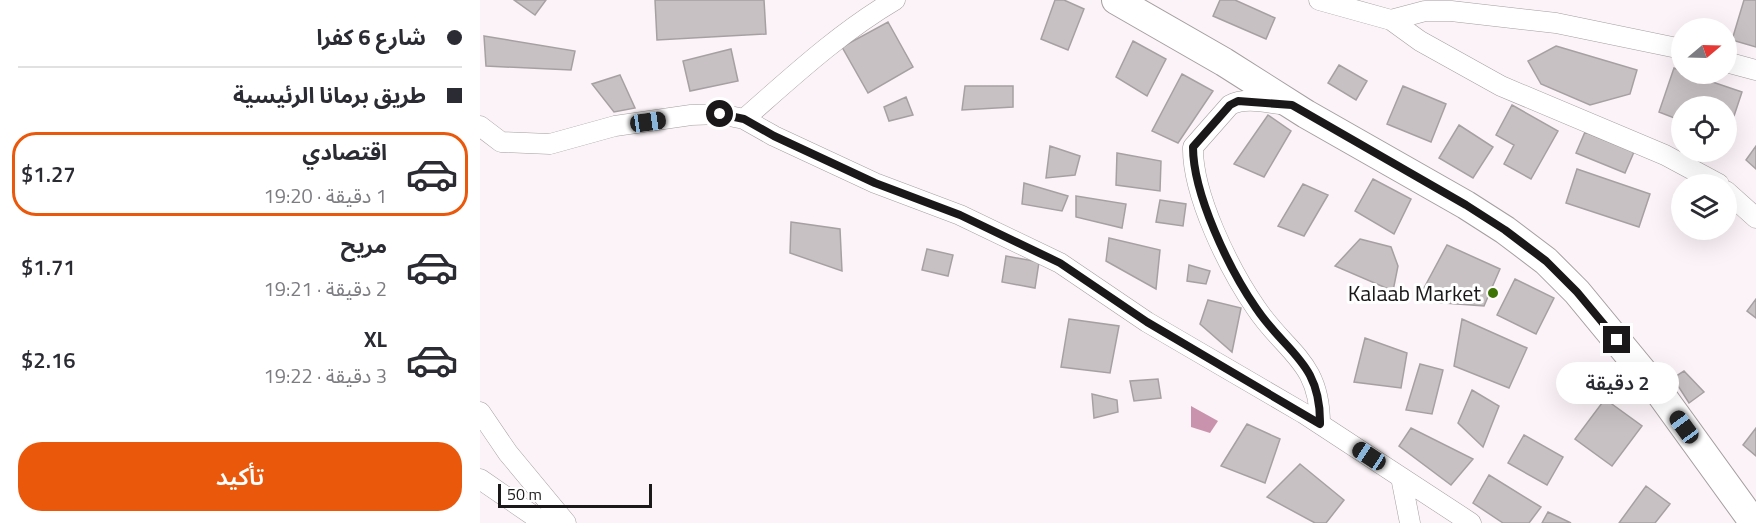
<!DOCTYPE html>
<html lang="ar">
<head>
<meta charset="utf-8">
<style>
  :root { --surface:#fff; --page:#f7f7f7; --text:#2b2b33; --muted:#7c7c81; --line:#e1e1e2; --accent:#ea580c }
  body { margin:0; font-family:"Titillium Web","Noto Sans Arabic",sans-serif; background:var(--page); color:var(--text); direction:rtl; height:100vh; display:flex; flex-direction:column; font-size:22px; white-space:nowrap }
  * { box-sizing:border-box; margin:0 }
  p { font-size:20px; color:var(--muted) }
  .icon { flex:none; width:33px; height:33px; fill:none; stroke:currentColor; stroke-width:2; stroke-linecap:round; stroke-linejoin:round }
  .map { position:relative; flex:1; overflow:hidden; direction:ltr }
  .sheet { display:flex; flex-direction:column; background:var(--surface); width:480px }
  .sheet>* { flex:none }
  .top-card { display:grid; align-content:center; height:132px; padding:0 18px; background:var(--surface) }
  .needle { width:39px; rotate:71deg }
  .buttons { position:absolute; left:1191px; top:18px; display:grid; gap:12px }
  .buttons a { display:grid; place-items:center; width:66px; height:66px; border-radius:50%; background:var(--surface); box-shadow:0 6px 24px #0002; font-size:30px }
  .scale { position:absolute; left:18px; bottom:15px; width:154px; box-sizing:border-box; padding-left:6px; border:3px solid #1b181a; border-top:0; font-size:16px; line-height:21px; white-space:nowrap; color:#1b181a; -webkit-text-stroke:4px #fff; paint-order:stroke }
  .end { position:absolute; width:27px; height:27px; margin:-14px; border:8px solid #1b181a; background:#fff; box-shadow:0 0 0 3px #fff }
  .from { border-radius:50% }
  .bubble { position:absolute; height:42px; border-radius:21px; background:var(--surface); box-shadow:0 6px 24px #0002; font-size:20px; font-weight:600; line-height:42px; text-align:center; direction:rtl }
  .car { position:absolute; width:18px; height:36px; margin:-18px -9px; border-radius:8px; box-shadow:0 0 4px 2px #0007; background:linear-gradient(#222 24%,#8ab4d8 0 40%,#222 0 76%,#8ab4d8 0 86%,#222 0) }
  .top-card b { display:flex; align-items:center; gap:21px; height:57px; font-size:22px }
  .top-card b+b { border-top:2px solid var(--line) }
  .top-card i { width:15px; height:15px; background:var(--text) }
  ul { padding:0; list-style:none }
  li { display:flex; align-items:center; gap:18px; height:84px; margin:0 12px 9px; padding:0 6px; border:3px solid transparent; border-radius:24px }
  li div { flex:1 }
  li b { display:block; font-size:22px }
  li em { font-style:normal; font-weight:600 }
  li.current { border-color:var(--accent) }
  li>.icon { width:54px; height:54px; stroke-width:1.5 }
  .primary-button { display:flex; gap:12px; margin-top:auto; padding:12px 18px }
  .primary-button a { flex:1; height:69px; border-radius:24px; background:var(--accent); color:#fff; font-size:24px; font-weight:600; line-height:69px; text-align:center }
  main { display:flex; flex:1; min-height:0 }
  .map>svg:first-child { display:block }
</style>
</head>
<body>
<main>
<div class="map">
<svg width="1276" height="523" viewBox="0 0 1276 523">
  <rect width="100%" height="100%" fill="#fbf3f7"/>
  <!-- water -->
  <path fill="#ca93ad" d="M711,406L738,421L730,433L711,427Z"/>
  <!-- building -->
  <path fill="#c8c1c4" stroke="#a7a0a3" stroke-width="1.5" d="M34,0H66L55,15Z
    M175,0H284L286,34L177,40Z
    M575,0H584L604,9L588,50L561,39Z
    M740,0H755L795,18L786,39L733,16Z
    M1264,0H1276V47L1252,40Z
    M408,22L433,67L388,93L362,47Z
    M4,36L95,51L91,70L6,66Z
    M653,41L686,59L667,96L636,77Z
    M1076,46L1157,70L1150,94L1110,105L1061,84L1048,61Z
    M251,49L258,81L210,91L203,61Z
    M859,65L887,81L876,100L848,83Z
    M1194,68L1202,71V74H1209L1262,92L1247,137L1246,106H1202V121L1179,112Z
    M702,74L733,91L698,143L672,131Z
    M140,75L155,108L134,112L112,84Z
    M485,86H533V107L482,110Z
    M923,86L966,104L951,142L907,124Z
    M426,97L433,115L409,121L404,107Z
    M1032,105L1078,131L1051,179L1024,164L1034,145L1016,135Z
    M788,115L811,131L784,177L754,164Z
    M979,125L1013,147L993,178L959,158Z
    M1105,132L1154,152L1145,173L1096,153Z
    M570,146L600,156L595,175L566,178Z
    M1276,146V169L1266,160Z
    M637,153L681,161L680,191L636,185Z
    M1097,169L1170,194L1159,227L1086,203Z
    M893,179L931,199L914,234L875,211Z
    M544,183L588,196L582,211L542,204Z
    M823,184L848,195L824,236L798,226Z
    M596,196L646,204L642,228L596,217Z
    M680,200L706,204L703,226L676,222Z
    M311,222L360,229L362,271L310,253Z
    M629,238L680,250L676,289L626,261Z
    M880,239L911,247L918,266L913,291L855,266Z
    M967,245L1020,269L1004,306L937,301Z
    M447,249L473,255L468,276L442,270Z
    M526,256L559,262L555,288L522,282Z
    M709,265L730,271L726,284L707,281Z
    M1035,279L1074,298L1056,334L1017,315Z
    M1276,299V318L1267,311Z
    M728,300L761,308L752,352L720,324Z
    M589,319L639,326L630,373L581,367Z
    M982,319L1047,348L1029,388L974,366Z
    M885,338L927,353L921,388L874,382Z
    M940,364L963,370L952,414L926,410Z
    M1204,371L1224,392L1209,403L1193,378Z
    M678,379L681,398L654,401L650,381Z
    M992,390L1019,406L1003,447L978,423Z
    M612,394L637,400L638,412L614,418Z
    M1125,399L1162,426L1132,466L1095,439Z
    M767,424L800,439L785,483L741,466Z
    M931,428L993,459L971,485L919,446Z
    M1276,428V456L1263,445Z
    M1044,435L1083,457L1067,485L1028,463Z
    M820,464L864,500L846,523H835L787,497Z
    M1009,475L1061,507L1049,523H1023L993,503Z
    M1166,486L1190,504L1175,523H1139Z
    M1068,512L1091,523H1062Z"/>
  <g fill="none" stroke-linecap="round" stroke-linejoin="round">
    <defs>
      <path id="street" d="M839,0L911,20L940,41L1021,86L1185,155L1239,184
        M911,20L945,11H971L1076,23L1202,49
        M1246,62L1276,70
        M809,105C791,104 767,96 750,105L713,147C712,194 749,269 776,308C806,353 840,361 840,424
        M264,119C312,77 359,33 415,0
        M0,126L21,142L70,144L135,126L211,115L240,114L264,119L294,136L395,183L480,215L580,263L667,322L823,413L991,523
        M1246,191L1276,218
        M0,412L28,453L86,523
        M921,477L930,523
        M0,479L64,523"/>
      <path id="secondary" d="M636,0L744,62L826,114L986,205L1025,230L1066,261L1097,292L1177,389L1274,523"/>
    </defs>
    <!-- street casing -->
    <use href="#street" stroke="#a59ea1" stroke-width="21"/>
    <!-- secondary casing -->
    <use href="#secondary" stroke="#a59ea1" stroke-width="30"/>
    <!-- street -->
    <use href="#street" stroke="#fff" stroke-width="20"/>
    <!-- secondary -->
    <use href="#secondary" stroke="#fff" stroke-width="28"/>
  </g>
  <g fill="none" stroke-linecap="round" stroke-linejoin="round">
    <!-- route -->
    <path stroke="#1b181a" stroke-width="8" d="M240,114L264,119L294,136L395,183L480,215L580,263L667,322L840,424C841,362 806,353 776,308C749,269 713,194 713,147L750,105L758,101L812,105L986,205L1025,230L1066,261L1097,292L1137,340"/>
  </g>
  <!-- markers -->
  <circle fill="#3e7504" stroke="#fff" stroke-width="2" cx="1013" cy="293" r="6"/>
  <g text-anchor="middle" stroke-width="6" stroke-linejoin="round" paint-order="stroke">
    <!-- poi labels -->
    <g font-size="22" fill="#1b181a" stroke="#fff" text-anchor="end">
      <text x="1001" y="301">Kalaab Market</text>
    </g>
  </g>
</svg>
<div class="buttons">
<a><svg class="needle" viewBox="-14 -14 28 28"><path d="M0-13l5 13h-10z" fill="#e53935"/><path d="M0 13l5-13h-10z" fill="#7c7c81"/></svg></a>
<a><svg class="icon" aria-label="locate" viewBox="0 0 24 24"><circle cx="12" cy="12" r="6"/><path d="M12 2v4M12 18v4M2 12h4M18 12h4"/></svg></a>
<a><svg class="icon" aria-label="layers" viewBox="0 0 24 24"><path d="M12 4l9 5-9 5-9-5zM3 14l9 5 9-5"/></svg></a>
</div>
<div class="scale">50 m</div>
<i class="end from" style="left:240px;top:114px"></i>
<i class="end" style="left:1137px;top:340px"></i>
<div class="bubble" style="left:1076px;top:362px;width:123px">2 دقيقة</div>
<i class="car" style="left:168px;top:122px;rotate:82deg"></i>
<i class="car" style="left:1204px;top:427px;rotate:324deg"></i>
<i class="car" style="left:889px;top:456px;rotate:303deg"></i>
</div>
<section class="sheet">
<div class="top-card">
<b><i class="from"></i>شارع 6 كفرا</b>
<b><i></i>طريق برمانا الرئيسية</b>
</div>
<ul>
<li class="current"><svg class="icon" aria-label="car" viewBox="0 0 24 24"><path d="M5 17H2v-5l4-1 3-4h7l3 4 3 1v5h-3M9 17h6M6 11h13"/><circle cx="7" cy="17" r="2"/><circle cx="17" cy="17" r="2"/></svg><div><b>اقتصادي</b><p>1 دقيقة · 19:20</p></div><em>$1.27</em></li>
<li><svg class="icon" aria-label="car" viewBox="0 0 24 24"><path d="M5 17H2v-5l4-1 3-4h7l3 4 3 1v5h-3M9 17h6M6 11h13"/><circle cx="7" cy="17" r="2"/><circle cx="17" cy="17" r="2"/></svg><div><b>مريح</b><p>2 دقيقة · 19:21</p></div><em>$1.71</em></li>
<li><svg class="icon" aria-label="car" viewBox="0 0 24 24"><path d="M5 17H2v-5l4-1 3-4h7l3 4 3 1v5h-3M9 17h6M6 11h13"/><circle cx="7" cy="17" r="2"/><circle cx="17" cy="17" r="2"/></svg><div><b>XL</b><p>3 دقيقة · 19:22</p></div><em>$2.16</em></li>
</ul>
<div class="primary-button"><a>تأكيد</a></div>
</section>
</main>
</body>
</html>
